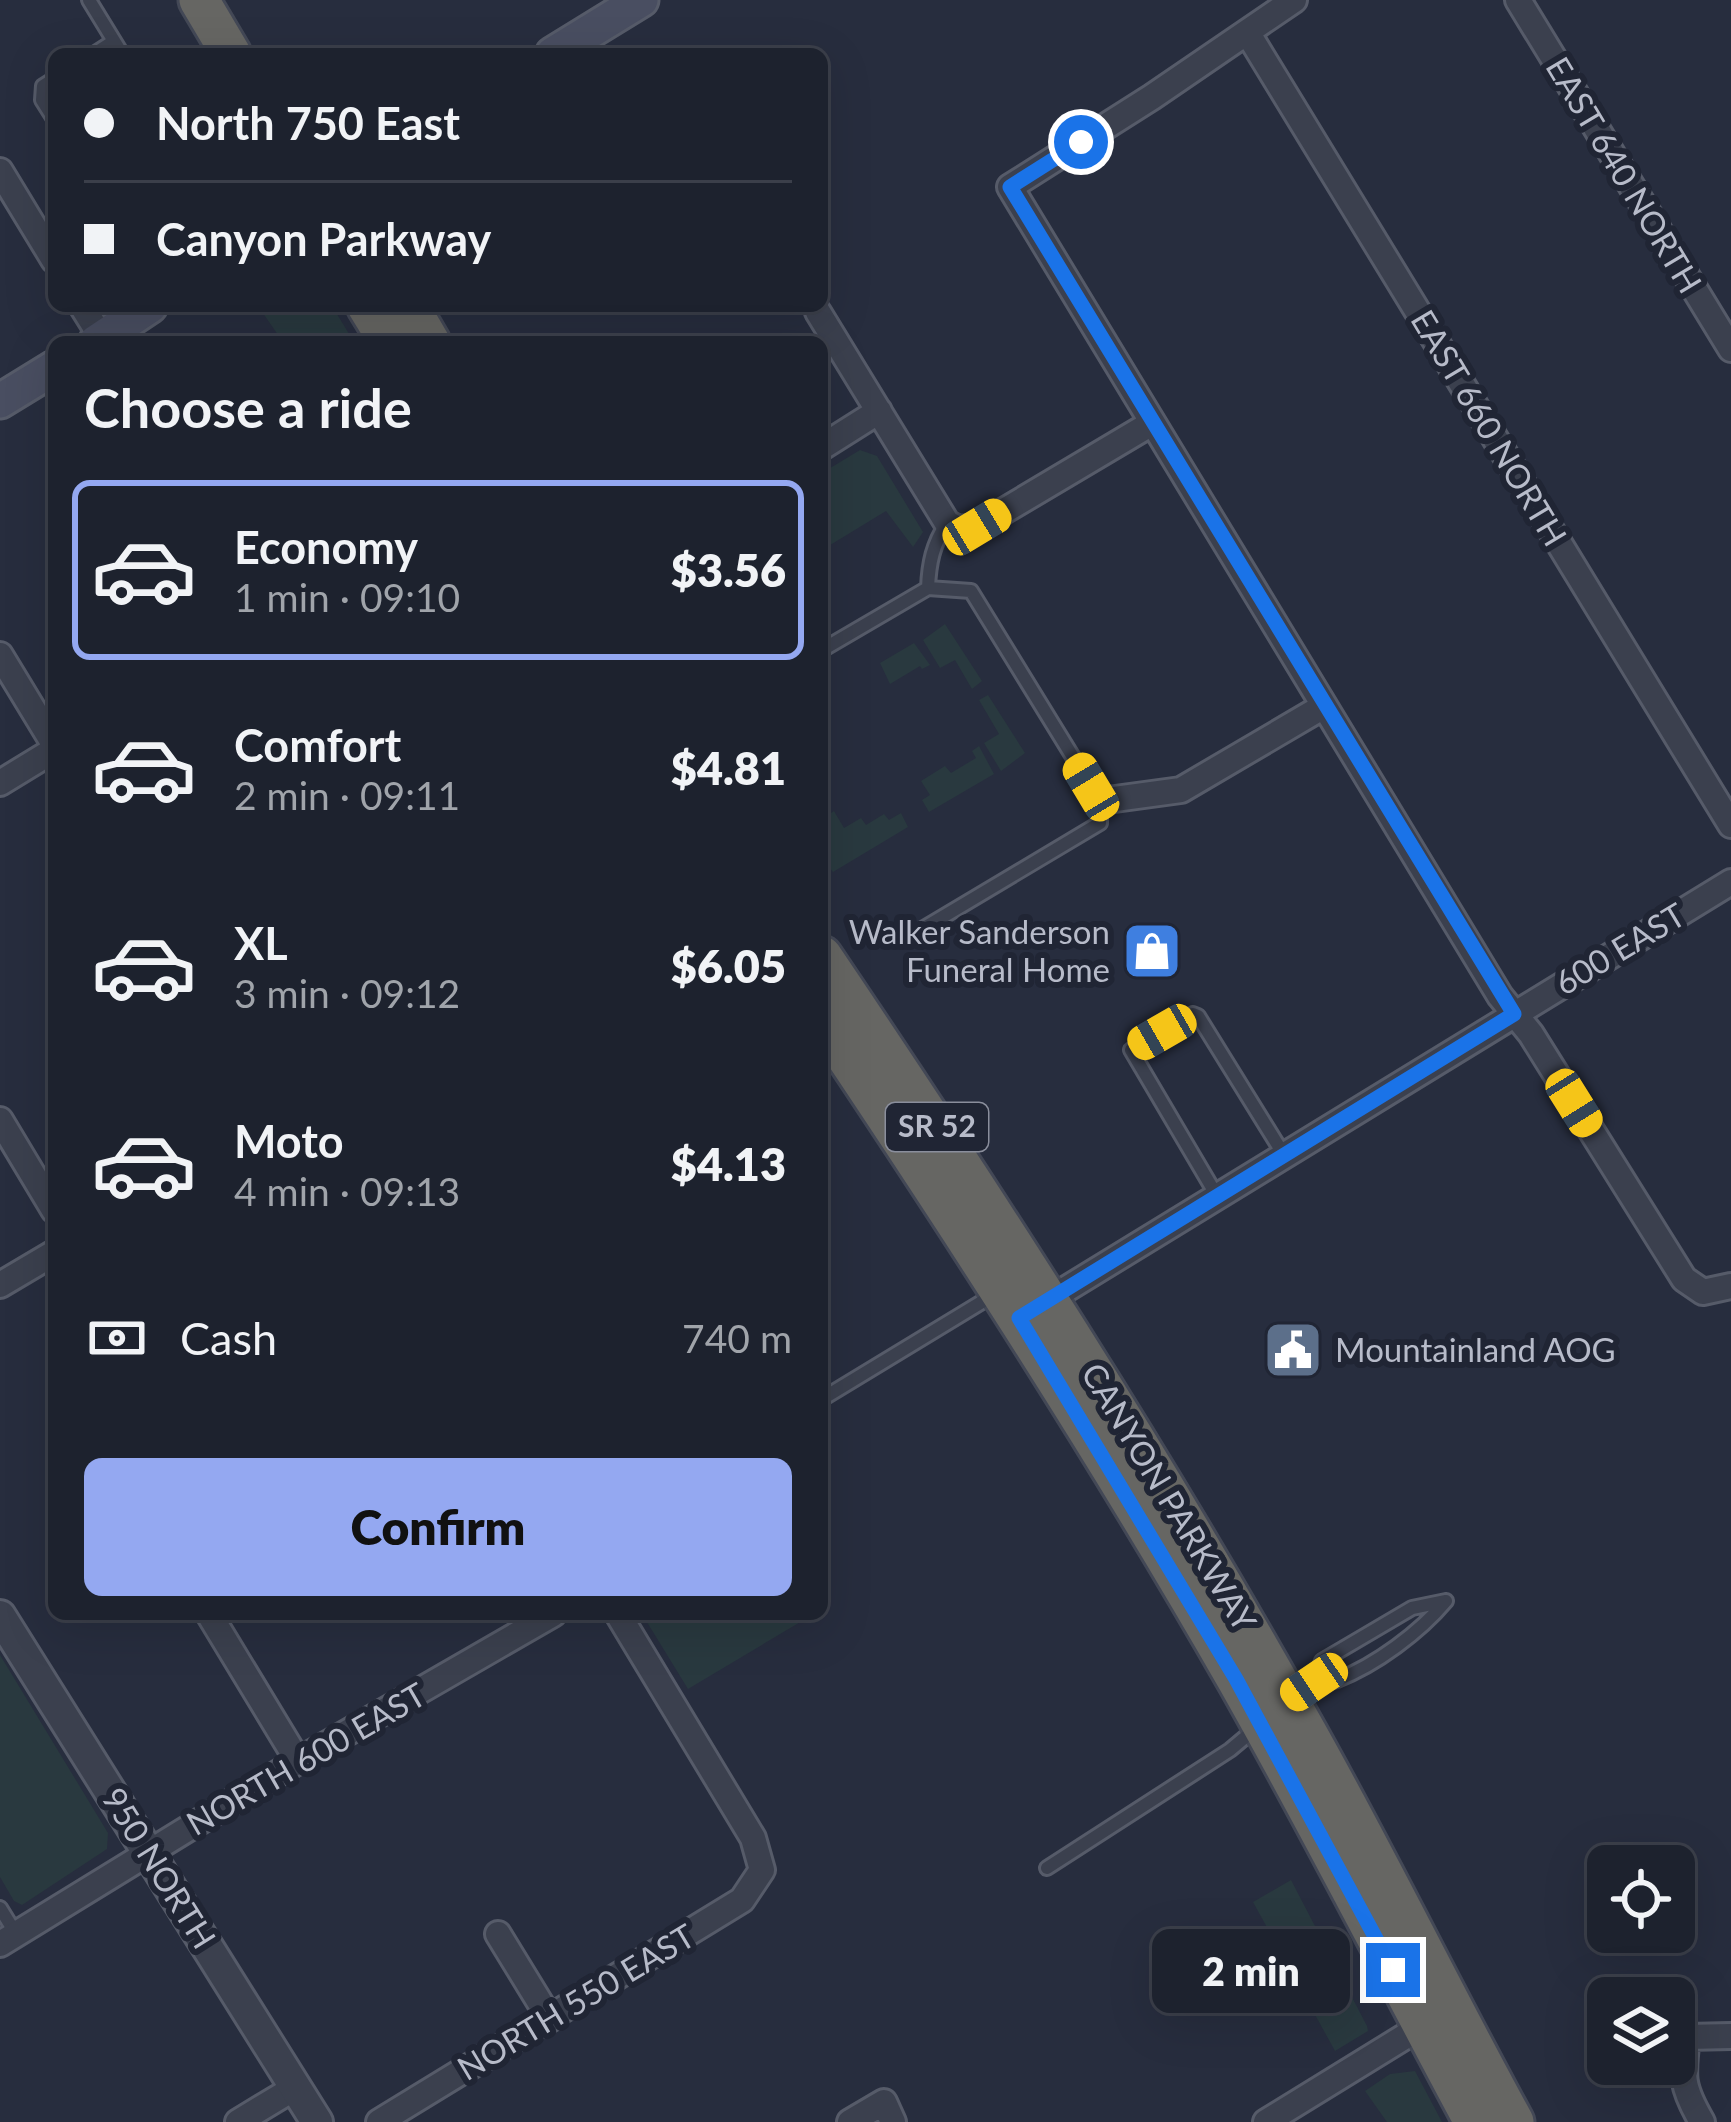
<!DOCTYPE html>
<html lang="en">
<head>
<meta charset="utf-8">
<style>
  :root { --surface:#1d222e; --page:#2a2f3a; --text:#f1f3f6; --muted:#a0a4aa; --line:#3b3f4a; --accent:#94a8f1 }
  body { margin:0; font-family:Lato,sans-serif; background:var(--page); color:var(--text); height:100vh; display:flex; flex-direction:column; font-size:45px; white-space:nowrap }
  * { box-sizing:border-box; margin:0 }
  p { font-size:39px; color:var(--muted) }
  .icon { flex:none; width:66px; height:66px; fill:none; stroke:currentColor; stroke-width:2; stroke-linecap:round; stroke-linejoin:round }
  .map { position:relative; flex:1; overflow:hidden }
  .side { position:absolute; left:48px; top:336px; width:780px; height:1284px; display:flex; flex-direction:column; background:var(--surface); border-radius:18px; box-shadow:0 12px 48px #0002,0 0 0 3px var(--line) }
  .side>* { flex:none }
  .banner { position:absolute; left:48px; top:48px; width:780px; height:264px; border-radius:18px; box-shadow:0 12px 48px #0002,0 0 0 3px var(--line); display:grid; align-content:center; height:264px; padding:0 36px; background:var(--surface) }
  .controls { position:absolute; left:1587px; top:1845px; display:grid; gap:24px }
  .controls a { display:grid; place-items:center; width:108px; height:108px; border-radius:18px; background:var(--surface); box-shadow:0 12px 48px #0002,0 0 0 3px var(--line); font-size:60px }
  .end { position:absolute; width:54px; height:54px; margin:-27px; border:15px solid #1a73e8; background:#fff; box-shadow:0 0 0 6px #fff }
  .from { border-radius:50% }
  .bubble { position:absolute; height:84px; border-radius:18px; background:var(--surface); box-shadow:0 12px 48px #0002,0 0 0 3px var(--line); font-size:39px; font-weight:800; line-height:84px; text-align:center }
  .car { position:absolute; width:36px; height:72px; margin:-36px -18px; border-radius:15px; box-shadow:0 0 9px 3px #0007; background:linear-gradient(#f5c518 24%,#345 0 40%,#f5c518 0 76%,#345 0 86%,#f5c518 0) }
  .banner b { display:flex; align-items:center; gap:42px; height:114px; font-size:45px }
  .banner b+b { border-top:3px solid var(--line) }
  .banner i { width:30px; height:30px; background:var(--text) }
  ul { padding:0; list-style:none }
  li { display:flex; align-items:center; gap:36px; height:180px; margin:0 24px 18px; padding:0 12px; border:6px solid transparent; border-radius:18px }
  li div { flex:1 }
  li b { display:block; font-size:45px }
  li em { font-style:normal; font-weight:800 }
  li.on { border-color:var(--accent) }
  li>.icon { width:108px; height:108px; stroke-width:1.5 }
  h2 { padding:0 36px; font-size:54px; line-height:144px }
  .pay { display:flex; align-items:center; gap:30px; height:132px; padding:0 36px; font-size:45px }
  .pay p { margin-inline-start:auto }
  .cta { display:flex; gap:24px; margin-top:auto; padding:24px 36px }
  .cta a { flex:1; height:138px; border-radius:18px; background:var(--accent); color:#111; font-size:48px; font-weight:800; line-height:138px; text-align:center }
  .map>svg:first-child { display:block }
</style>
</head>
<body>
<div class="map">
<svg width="1731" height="2122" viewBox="0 0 1731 2122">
  <rect width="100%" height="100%" fill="#272d3e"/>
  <!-- green -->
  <path fill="#29393f" d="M258,306H332L354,342H283Z
    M860,450L877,456L923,532L913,547L886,511L822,550V473Z
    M945,624L982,681L972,689L955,660L940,668L923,640Z
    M914,643L930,665L922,669L920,666L890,684L880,663Z
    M988,695L1025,753L1001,771L984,743L999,734L979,700Z
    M979,746L994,774L929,812L922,800L930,795L921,781L945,766L951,773L976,758L972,751Z
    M834,811L844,828L861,818L866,825L884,814L889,820L901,813L908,827L833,872L822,859V819Z
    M642,1614H804L802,1621L688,1689Z
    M0,1655L108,1833L107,1849L22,1905L14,1901L0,1877Z
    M1291,1880L1367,2026L1368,2031L1335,2051L1253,1902Z
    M1415,2071L1442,2122H1387L1365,2091L1390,2074Z"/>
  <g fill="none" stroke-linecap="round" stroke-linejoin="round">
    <defs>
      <path id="service" d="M89,0L122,54
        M94,54L114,41
        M54,79L43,86L42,100L54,119
        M928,588C929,563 933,544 947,523
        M822,650L928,588L971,591L1100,801V823L904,940
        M1217,1196L1131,1050L1193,1014L1198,1016L1284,1155
        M822,1399L995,1294
        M1314,1682L1322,1661L1412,1608L1446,1601
        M1293,1696C1316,1680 1317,1687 1337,1680C1376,1665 1420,1632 1446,1601
        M1047,1868L1230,1750L1255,1729
        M0,1908L16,1934"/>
      <path id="minor" d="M1294,0L1152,97L1010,187L1500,996L1531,1034L1684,1279L1703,1292L1731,1286
        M1518,0L1731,349
        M1247,32L1731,825
        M0,171L54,260
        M82,306L102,338
        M818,312L947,523L958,529L977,527L1152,423
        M822,447L879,411
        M0,655L54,744
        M0,783L54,750
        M1100,801L1181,790L1324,706
        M0,1120L54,1210
        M0,1285L54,1253
        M1037,1307L1731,882
        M209,1614L298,1761
        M498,1934L550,2019
        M0,1944L298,1761L553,1614
        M238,2122L296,2087
        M379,2122L742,1900L762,1870L753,1838L618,1614
        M850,2122L884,2102L893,2122
        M1266,2122L1422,2026
        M1702,2122C1681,2086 1682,2077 1687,2037L1731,2036"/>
      <path id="tertiary" d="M0,1616L317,2122"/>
      <path id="secondary" d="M553,54L641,0
        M96,342L150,306
        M0,401L54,368"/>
      <path id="trunk" d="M199,0L231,54
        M367,306L389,342
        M409,306L430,342
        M822,956C990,1205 1153,1457 1300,1720C1375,1852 1441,1989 1514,2122
        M822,1021C967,1237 1108,1455 1238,1682C1320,1827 1395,1975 1474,2122"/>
    </defs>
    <!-- service casing -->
    <use href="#service" stroke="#565b69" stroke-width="18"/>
    <!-- minor casing -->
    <use href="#minor" stroke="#565b69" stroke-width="30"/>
    <!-- tertiary casing -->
    <use href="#tertiary" stroke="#565b69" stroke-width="36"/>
    <!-- secondary casing -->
    <use href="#secondary" stroke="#565b69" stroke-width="39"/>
    <!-- trunk casing -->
    <use href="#trunk" stroke="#434856" stroke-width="45"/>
    <!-- service -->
    <use href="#service" stroke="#3b404e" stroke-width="12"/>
    <!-- minor -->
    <use href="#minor" stroke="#3b404e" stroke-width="24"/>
    <!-- tertiary -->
    <use href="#tertiary" stroke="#3b404e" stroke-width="30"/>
    <!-- secondary -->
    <use href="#secondary" stroke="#494e61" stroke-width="33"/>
    <!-- trunk -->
    <use href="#trunk" stroke="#666663" stroke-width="39"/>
  </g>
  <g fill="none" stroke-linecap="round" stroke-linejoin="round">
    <!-- route -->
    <path stroke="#1a73e8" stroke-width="15" d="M1081,142L1010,187L1514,1014L1019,1318L1236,1679L1393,1970"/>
  </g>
  <!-- icons -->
  <defs>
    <symbol id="shop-square" viewBox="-11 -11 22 22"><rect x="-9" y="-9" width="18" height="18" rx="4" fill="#3f7fe0" stroke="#202534"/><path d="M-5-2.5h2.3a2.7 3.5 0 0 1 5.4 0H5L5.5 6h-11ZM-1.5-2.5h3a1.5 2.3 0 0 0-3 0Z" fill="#fff"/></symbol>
    <symbol id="civic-square" viewBox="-11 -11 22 22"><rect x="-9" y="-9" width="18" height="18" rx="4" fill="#5c6f8a" stroke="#202534"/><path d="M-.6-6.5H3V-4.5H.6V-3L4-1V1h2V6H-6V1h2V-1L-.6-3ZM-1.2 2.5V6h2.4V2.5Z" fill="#fff"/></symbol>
  </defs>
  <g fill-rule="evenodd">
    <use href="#shop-square" x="1119" y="918" width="66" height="66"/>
    <use href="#civic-square" x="1260" y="1317" width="66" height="66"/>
  </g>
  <g text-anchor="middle" stroke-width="12" stroke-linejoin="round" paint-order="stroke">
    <!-- shield labels -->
    <rect fill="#202534" stroke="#8a8e9c" stroke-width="3" x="886" y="1103" width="102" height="48" rx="9"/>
    <g font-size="30" font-weight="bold" fill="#b7bbc9">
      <text x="937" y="1137">SR 52</text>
    </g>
    <!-- street labels -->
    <g font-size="33" fill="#b7bbc9" stroke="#202534">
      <text transform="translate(1624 175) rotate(59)" y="12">EAST 640 NORTH</text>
      <text transform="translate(1489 428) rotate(59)" y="12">EAST 660 NORTH</text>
      <text transform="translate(1620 949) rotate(-31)" y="12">600 EAST</text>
      <text transform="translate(1169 1497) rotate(59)" y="12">CANYON PARKWAY</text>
      <text transform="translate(306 1759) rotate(-30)" y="12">NORTH 600 EAST</text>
      <text transform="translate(159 1868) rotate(58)" y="12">950 NORTH</text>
      <text transform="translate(576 2002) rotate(-31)" y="12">NORTH 550 EAST</text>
    </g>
    <!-- poi labels -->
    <g font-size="33" fill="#b7bbc9" stroke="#202534" text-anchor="end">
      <text x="1110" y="944">Walker Sanderson<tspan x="1110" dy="38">Funeral Home</tspan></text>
      <text x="1335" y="1362" text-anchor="start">Mountainland AOG</text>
    </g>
  </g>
</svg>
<div class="controls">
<a><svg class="icon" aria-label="locate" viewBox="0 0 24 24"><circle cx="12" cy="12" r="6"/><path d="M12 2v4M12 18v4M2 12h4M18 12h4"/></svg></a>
<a><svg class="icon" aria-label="layers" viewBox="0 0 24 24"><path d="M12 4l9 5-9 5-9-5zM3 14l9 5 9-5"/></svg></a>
</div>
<i class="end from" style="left:1081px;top:142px"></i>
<i class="end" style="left:1393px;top:1970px"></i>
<div class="bubble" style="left:1152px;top:1929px;width:198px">2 min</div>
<i class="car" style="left:977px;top:527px;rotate:59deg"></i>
<i class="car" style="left:1091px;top:787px;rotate:329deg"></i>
<i class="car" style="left:1162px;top:1032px;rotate:240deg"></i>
<i class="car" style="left:1574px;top:1103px;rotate:148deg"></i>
<i class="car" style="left:1314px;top:1682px;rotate:236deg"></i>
<div class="banner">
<b><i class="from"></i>North 750 East</b>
<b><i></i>Canyon Parkway</b>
</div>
<section class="side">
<h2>Choose a ride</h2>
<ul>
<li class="on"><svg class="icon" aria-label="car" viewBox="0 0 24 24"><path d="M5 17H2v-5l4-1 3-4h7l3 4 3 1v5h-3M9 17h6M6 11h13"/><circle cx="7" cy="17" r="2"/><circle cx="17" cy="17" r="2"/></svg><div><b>Economy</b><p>1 min · 09:10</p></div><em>$3.56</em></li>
<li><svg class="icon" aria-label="car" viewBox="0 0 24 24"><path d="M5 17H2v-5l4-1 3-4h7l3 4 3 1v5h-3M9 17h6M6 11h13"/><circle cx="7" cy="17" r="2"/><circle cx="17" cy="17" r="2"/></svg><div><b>Comfort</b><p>2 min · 09:11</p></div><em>$4.81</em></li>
<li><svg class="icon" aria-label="car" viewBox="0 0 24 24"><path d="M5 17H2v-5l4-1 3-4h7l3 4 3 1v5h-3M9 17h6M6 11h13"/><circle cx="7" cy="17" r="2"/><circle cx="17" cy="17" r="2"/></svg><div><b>XL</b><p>3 min · 09:12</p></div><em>$6.05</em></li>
<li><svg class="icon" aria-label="car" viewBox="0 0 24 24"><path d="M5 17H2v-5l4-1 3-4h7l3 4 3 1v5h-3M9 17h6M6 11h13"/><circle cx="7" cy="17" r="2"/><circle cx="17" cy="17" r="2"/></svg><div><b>Moto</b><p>4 min · 09:13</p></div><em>$4.13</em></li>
</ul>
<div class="pay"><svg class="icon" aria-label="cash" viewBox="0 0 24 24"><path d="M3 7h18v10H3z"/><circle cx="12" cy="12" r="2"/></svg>Cash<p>740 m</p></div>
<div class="cta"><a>Confirm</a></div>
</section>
</div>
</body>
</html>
